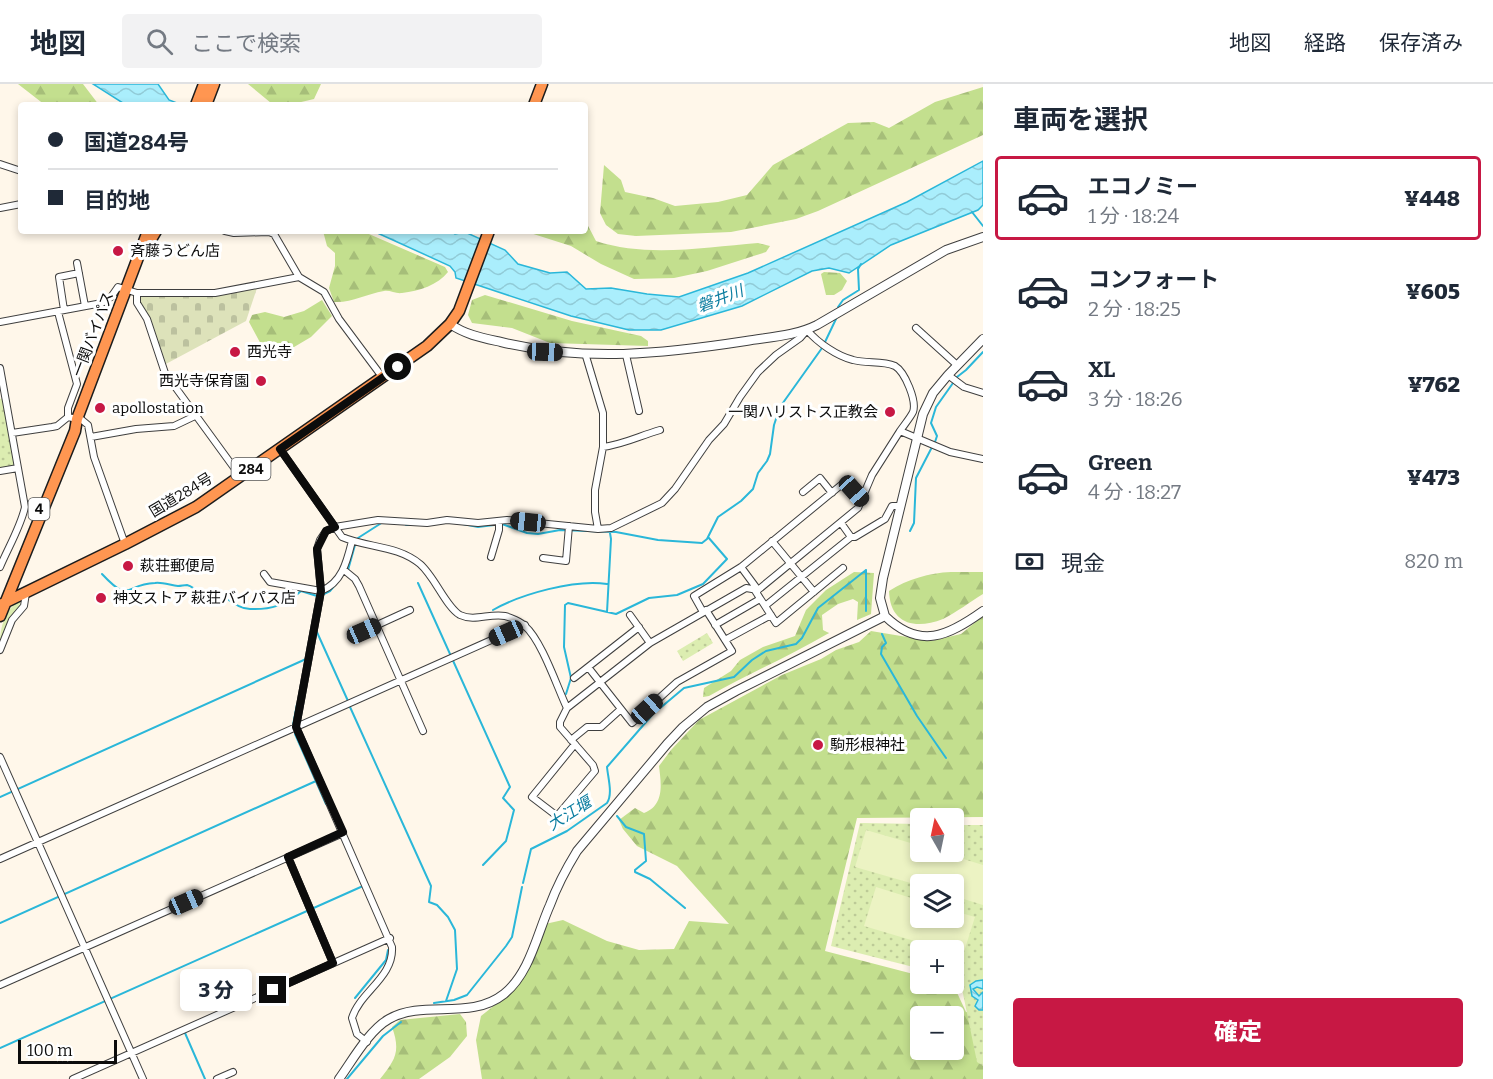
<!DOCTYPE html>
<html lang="ja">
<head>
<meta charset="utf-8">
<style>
  :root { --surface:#fff; --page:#f2f2f3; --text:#1f2937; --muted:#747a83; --line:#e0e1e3; --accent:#c71844 }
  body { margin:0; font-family:Bitter,"Noto Sans JP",serif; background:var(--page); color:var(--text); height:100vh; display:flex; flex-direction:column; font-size:22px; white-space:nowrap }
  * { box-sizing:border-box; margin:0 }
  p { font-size:20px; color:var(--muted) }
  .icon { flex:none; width:33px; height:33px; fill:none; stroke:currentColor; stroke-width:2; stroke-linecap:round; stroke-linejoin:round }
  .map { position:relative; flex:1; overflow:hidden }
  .sheet { display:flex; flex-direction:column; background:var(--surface); width:510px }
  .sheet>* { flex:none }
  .hud { position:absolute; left:18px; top:18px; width:570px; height:132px; border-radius:6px; box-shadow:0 3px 9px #0003; display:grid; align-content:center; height:132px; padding:0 30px; background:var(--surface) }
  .needle { width:39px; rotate:351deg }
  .buttons { position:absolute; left:910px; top:724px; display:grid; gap:12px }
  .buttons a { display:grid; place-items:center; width:54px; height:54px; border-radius:6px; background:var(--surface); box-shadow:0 3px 9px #0003; font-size:30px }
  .scale { position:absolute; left:18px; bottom:15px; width:99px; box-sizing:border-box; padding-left:6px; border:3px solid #0c0c0c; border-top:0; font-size:16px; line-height:21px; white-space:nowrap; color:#0c0c0c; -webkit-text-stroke:4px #fff; paint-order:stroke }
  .end { position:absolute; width:27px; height:27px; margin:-14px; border:8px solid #0c0c0c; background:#fff; box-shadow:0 0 0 3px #fff }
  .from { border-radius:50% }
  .bubble { position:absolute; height:42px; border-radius:6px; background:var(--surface); box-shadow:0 3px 9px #0003; font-size:20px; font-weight:800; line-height:42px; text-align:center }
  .car { position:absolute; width:18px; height:36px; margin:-18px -9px; border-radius:8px; box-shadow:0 0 4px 2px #0007; background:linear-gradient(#222 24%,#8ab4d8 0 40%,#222 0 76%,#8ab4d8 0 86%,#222 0) }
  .hud b { display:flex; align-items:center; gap:21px; height:57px; font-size:22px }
  .hud b+b { border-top:2px solid var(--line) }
  .hud i { width:15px; height:15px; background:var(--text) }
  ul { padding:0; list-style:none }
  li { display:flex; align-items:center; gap:18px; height:84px; margin:0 12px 9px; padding:0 18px; border:3px solid transparent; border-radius:6px }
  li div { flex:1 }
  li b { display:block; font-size:22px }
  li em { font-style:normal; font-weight:800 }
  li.selected { border-color:var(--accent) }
  li>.icon { width:54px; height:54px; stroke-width:1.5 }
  h2 { padding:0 30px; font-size:27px; line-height:72px }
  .pay { display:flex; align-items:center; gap:15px; height:66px; padding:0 30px; font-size:22px }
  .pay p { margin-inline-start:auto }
  .primary-button { display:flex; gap:12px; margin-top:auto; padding:12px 30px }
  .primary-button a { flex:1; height:69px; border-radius:6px; background:var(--accent); color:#fff; font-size:24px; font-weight:800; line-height:69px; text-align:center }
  header { display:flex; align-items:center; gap:36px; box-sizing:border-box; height:84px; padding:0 30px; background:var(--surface); border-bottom:2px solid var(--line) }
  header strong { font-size:28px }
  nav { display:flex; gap:33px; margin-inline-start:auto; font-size:21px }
  .search { width:420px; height:54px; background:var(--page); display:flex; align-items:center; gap:15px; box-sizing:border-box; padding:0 21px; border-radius:6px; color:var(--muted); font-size:22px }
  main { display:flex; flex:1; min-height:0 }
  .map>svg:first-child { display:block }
</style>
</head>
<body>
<header>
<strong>地図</strong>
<div class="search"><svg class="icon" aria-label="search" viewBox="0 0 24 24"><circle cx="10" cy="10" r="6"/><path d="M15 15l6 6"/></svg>ここで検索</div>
<nav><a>地図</a><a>経路</a><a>保存済み</a></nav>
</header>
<main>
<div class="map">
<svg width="983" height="995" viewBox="0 0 983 995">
  <defs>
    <pattern id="forest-firs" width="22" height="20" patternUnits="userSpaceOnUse" patternTransform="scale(1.5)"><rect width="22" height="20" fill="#c3df8e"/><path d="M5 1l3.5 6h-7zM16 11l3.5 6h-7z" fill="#a6be79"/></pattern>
    <pattern id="cemetery-stones" width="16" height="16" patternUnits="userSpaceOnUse" patternTransform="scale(1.5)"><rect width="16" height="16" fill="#dde2ba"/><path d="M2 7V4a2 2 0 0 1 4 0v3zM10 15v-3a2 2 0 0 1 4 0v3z" fill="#bcc19f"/></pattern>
    <pattern id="park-dots" width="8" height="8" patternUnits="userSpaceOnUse" patternTransform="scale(1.5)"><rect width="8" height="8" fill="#dcedb1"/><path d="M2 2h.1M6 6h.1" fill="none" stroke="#bcca97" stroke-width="1.8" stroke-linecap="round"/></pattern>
    <pattern id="water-waves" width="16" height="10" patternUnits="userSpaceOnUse" patternTransform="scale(1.5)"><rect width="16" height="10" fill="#aaeefc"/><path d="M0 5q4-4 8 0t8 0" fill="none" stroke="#91cbd7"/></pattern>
  </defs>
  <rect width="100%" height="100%" fill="#fff7ea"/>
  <!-- grass -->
  <path fill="#dcedb1" d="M18,517L20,518L21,521L10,534L0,558C0,543 5,527 18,517Z"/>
  <!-- forest -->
  <path fill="url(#forest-firs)" fill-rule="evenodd" d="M18,0H83L99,21H45Z
    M248,0H321L314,15L297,19H271Z
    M983,3V51L818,127L796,135L731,148L636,152L618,150L606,141L600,129L604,81L621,96L625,108L653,114L675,122L718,118L747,111L773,81L848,39L874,38L889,44L935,18Z
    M585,136L596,157C647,174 706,163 758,159L770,162L766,168L707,187L674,194L634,195L601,180L571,162L524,147H585Z
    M323,147H362L445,183L448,188C438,201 419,207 402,209C396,210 390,206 384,207C366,210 352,219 334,218L329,204L335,182V169L327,162Z
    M824,188L840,189L847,197L842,206L834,211H826L821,190Z
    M485,211L572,237L641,252L648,257V262L550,259L512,244L472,239L468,231L472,216Z
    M322,216L332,232L311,253L284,269L264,266L249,238L252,231L265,228L284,233L304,227Z
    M854,488L874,489L871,530L857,536L858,518L853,515L838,520L822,531L823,546L829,549C790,572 748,590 709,612L703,613L704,604L731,587L740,576L763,563L795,552L806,526L826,506Z
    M951,488H983V510C970,518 957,528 943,535C915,546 890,540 889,507C908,495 929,489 951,488Z
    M983,532V733L857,734L825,867L921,892V900H953L966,928L983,930V995H482L476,956L481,932L510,909L545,840L563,836L607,857L639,866L674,865L689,837L729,840L677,782L637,762L623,745L619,736L635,724L644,729C665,721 661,699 659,682L671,666L699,636L782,591L821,575L836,566L859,558L871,547L931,557L961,550ZM921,933H954V966H921Z
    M460,930L466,938L467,952L450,973L419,995H380C395,976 401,968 392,943L400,936Z"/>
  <!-- cemetery -->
  <path fill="url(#cemetery-stones)" d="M257,204L246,237L164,281L154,245L139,219L140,212H211Z"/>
  <!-- park -->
  <path fill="url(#park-dots)" fill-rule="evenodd" d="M3,314L15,382L0,385V315Z
    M707,549L713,559L683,577L677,567Z
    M860,739L921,740V768H954V741H983V982L977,978L960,895L954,893V867H921V885L831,862ZM921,801H954V834H921Z"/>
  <!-- pitch -->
  <path fill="#ecf3c3" d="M866,746L921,762V768H941L983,781V821L954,812V801L921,802L855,783Z
    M876,803L921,817V834H954V827L975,833L963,871L954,869V867H948L864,842Z"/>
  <!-- water -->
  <path fill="url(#water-waves)" stroke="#2ab7d9" stroke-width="1.5" d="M93,0H158L169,16L182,21H126Z
    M983,77V121L978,126L891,161L849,189L829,184L812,187L742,222L661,246H629L571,232L456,194L455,188L450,182L373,147H450L455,150L465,148L505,166L518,180L550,189L567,188L586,205L611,204L647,210L679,213L748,189L907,118Z
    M983,896V905L977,903L973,905L979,912L983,908V926H979L975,922L978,916L972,912L970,901L976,897Z"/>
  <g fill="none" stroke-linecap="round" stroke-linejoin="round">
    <!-- stream -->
    <path stroke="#2ab7d9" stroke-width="2" d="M972,128L983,142
      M838,223L843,216L859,206L858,185L861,180
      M825,258L836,235
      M957,293L966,286L983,268
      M935,358L937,352L931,339L936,323L953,299
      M463,440L478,443L502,440L527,449L538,450L560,446L616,448L658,456L702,459L707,455L718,433L741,417L753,405L758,389L767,377L770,370L774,341L780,323L822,264
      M406,441H419
      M910,447L914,439L916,394L931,365
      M358,454L383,438
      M348,486L355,461
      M102,490C131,521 124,500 155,499C162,498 170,501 178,502C181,502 184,501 187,501C192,502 195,506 199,507C206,510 211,505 217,509C228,514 238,525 250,525C271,526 286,521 301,507L317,512V514
      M418,499L510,703L503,714L514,726L506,757L483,781
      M324,510L330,507L335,501
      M493,526C521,510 575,495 607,500
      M866,527V486
      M607,528L611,455L610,449
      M316,546L348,617
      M882,550L886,559L882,563L881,570L917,632L946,674
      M566,610L571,594L564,563L565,521L568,519L616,530L649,514L677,511L703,500L727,475L708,453
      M350,623L431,802L429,818L437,821L448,833L455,846L457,885L446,917
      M293,641L297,620
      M295,650L326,720
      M0,713L306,575
      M617,732L626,743L644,750L646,777L635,786V788L650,795L685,824
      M523,799L531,765L567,747L607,719C613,710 608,694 607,683L653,630L684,604L734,593L752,576L766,567L796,560L802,554L818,524L866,486
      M0,839L316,697
      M355,914L386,876L388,866
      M434,919L454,916L467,911L506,862L512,853L522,803
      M185,949L205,995
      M0,964L363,802
      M347,995L383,952L401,938"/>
    <defs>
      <path id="minor" d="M0,80L21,87
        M0,124L21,120
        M225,147L234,149L269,148L274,150L299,193L324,208L339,235L383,294
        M77,179L85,222
        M137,209V219L147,235L165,289L240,392
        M64,226L59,193L79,189
        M58,228L77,300L68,324V333
        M0,238L102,219L111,213L118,203L137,209H215L299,193
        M916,244L957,281
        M585,269L603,329V363L595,406V428L598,445
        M626,271L639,327
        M0,284L25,423C21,442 8,464 0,483
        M948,291L964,303L983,309
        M12,349L52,343L57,342L68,333L82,336L88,341L94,373L125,460
        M91,353L136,345L174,342L195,332
        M603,363C625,360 639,352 660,346
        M280,365L342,453C368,464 397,461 420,480C435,493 446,523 460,531C475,538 489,529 505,532C510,533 521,538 525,542C542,557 557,603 567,624L560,638V643L593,681L595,687L557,732L532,713L575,660
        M0,387L18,384
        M803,408L820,394L832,409
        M841,439L851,453
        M772,457L814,508
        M491,473L499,446V437
        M543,474L566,477L569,442
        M741,483L758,506
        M344,486L355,495L359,502L423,647
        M264,490L270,498L321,507C342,499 347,477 352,457
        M754,505L776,539L843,484
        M765,522L851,453H855L885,435L892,422H900
        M703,528L694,512L741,483L846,397L862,416
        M630,531L650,559
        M715,541L760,515
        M351,553L410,526
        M725,556L771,531
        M0,566L12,536L24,522L26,509
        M588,583L632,639L677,598L732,567L706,526
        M574,594L639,543
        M567,624L650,559L746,504L758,506L858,424L872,391L900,347
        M571,656L587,643H601L621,625
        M0,673L143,995
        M288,773L333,879
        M0,775L525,541
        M0,901L343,749
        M367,958L357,950L352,934C360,908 394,893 392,863L296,643L321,507L317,465L320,456L326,447L335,443L378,436L427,439L447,436L478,439L507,436L598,445L611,444L662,419L675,405L709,356L724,340L740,313L758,288L776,271L800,254L807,246C818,259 837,272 853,276C867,280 882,276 895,282C905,288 917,317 913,328C910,334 904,341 900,347L950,368L983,375
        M73,995L390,854
        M217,995L233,988"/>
      <path id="tertiary" d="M450,240C466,251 483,254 501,258C585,278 662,270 746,257C770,253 795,252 817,241L946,166L983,153
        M885,532C920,566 948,552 983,527
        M339,995C352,977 369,946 389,935C424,915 470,937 504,910C530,889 537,850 550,821C557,802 566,785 577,767L667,660L683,643L707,623L736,607L885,532L880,514L883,494L923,330L933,309L948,291L983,255"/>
      <path id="trunk" d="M196,21L204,0
        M206,21L214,0
        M534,21L542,0
        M146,164L156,147
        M0,521L125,460L196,423L427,262L450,240L459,227L489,147
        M0,532L75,347L77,335L148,147"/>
    </defs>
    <!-- minor casing -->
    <use href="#minor" stroke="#3f3f3f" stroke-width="8"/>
    <!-- tertiary casing -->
    <use href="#tertiary" stroke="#3f3f3f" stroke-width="10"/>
    <!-- trunk casing -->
    <use href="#trunk" stroke="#1d1d1d" stroke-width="13"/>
    <!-- minor -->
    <use href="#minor" stroke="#fff" stroke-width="6"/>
    <!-- tertiary -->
    <use href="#tertiary" stroke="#fff" stroke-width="8"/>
    <!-- trunk -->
    <use href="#trunk" stroke="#ff9651" stroke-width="10"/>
  </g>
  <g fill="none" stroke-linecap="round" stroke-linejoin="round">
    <!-- route -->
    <path stroke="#0c0c0c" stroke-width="8" d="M273,906L333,879L288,773L343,748L296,643L321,507L317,465L326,447L335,443L280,365L398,283"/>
  </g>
  <!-- markers -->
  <g fill="#c71844" stroke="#fff" stroke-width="2">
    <circle cx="118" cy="167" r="6"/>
    <circle cx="235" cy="268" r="6"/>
    <circle cx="261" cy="297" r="6"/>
    <circle cx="100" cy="324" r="6"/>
    <circle cx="890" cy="328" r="6"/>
    <circle cx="128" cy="482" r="6"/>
    <circle cx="101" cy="514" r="6"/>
    <circle cx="818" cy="661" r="6"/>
  </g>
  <g text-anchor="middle" stroke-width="6" stroke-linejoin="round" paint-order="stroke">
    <!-- shield labels -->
    <g fill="#fff" stroke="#555" stroke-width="1.5">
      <rect x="231.5" y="374" width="39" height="22" rx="4.5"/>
      <rect x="28.5" y="414" width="21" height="22" rx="4.5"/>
    </g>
    <g font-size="14" font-weight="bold" fill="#0c0c0c">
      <text x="251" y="390">284</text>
      <text x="39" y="430">4</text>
    </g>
    <!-- poi labels -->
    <g font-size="15" fill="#0c0c0c" stroke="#fff" text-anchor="start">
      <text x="130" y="172">斉藤うどん店</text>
      <text x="247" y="273">西光寺</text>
      <text x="249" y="302" text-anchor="end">西光寺保育園</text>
      <text x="112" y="329">apollostation</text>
      <text x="878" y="333" text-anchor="end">一関ハリストス正教会</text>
      <text x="140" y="487">萩荘郵便局</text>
      <text x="113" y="519">神文ストア 萩荘バイパス店</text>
      <text x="830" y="666">駒形根神社</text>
    </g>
    <!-- street labels -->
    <g font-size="15" fill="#0c0c0c" stroke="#fff">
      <text transform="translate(93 250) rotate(-69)" y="5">一関バイパス</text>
      <text transform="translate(181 411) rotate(-31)" y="5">国道284号</text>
    </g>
    <!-- water labels -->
    <g font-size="16" font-style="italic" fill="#0b7da0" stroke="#fff">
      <text transform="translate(720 214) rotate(-21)" y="6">磐井川</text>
      <text transform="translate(569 729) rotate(-32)" y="6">大江堰</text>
    </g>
  </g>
</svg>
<div class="buttons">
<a><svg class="needle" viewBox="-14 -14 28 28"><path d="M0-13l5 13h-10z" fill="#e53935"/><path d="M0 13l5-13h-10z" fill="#747a83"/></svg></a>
<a><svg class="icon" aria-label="layers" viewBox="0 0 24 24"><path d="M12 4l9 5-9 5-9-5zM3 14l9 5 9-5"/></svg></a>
<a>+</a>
<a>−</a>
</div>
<div class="scale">100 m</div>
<i class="end from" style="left:398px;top:283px"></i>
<i class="end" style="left:273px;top:906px"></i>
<div class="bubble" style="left:180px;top:885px;width:72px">3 分</div>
<i class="car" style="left:545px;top:268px;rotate:92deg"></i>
<i class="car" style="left:854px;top:407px;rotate:138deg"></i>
<i class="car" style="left:528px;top:438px;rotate:276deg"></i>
<i class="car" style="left:364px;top:547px;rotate:66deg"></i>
<i class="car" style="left:506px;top:549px;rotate:246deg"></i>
<i class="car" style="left:647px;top:625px;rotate:48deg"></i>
<i class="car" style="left:186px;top:818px;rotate:66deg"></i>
<div class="hud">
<b><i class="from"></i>国道284号</b>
<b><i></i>目的地</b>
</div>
</div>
<section class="sheet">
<h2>車両を選択</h2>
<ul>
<li class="selected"><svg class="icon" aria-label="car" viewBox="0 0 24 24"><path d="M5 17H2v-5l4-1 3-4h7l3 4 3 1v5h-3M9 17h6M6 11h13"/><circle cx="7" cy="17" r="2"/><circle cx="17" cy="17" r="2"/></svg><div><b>エコノミー</b><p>1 分 · 18:24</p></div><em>¥448</em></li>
<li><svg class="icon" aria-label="car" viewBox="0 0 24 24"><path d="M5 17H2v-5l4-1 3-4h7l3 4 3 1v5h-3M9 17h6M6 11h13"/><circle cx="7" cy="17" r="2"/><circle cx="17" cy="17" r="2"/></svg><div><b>コンフォート</b><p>2 分 · 18:25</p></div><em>¥605</em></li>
<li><svg class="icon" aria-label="car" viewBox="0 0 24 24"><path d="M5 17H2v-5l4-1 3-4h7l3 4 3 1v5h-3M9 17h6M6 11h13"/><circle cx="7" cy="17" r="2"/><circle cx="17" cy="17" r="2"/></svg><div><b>XL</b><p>3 分 · 18:26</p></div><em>¥762</em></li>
<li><svg class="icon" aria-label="car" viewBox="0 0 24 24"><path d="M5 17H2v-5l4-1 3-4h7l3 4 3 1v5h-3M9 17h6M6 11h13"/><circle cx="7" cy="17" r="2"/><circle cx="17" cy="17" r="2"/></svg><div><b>Green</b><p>4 分 · 18:27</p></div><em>¥473</em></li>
</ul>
<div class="pay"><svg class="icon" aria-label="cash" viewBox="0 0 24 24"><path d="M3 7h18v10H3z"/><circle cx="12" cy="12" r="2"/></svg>現金<p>820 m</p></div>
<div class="primary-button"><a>確定</a></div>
</section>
</main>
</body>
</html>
